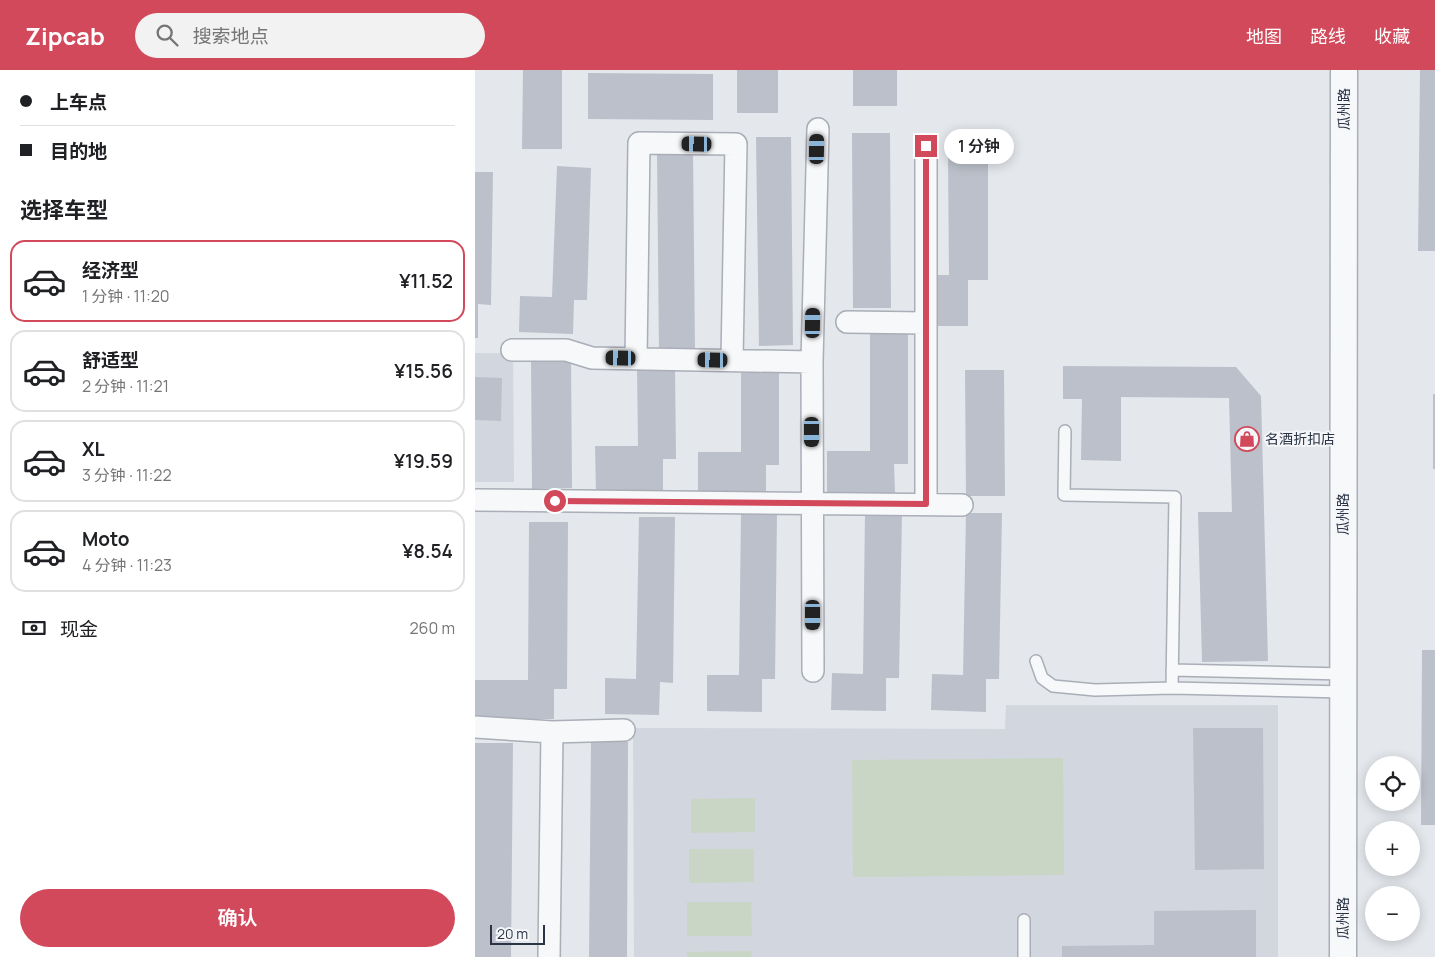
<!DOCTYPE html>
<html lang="zh">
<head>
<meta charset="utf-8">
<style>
  :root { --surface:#fff; --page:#f2f2f2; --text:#202124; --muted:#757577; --line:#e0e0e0; --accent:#d1495b }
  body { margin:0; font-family:Manrope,"Noto Sans SC",sans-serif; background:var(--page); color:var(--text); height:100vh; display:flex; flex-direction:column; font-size:19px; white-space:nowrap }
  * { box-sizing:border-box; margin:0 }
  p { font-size:16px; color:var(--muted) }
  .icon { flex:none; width:28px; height:28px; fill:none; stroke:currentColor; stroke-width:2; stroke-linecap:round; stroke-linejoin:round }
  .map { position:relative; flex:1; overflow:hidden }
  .drawer { display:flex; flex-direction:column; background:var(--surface); width:475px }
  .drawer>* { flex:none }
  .top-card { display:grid; align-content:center; height:110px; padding:0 20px; background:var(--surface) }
  .tools { position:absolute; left:890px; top:686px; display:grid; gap:10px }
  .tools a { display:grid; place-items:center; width:55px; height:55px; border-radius:50%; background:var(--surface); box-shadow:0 2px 12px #0003; font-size:25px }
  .scale { position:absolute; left:15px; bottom:12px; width:55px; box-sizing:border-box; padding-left:5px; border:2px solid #2b3445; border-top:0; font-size:14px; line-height:18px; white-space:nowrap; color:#2b3445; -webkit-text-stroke:4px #f4f6f9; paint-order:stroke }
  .end { position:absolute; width:22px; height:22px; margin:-11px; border:6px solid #d1495b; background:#fff; box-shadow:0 0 0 2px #fff }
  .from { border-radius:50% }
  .bubble { position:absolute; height:35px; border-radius:18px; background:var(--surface); box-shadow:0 2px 12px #0003; font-size:16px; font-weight:600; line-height:35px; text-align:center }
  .car { position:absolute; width:15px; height:30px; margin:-15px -8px; border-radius:6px; box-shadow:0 0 4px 1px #0007; background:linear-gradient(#222 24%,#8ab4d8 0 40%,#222 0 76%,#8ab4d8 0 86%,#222 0) }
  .top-card b { display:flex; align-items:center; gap:18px; height:48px; font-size:19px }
  .top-card b+b { border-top:1px solid var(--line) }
  .top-card i { width:12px; height:12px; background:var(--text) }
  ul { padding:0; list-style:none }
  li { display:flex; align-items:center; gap:15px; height:82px; margin:0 10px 8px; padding:0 10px; border:2px solid var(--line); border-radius:15px }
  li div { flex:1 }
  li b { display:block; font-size:19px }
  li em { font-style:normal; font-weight:600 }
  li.current { border-color:var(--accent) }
  li>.icon { width:45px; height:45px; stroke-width:1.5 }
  h2 { padding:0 20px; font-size:22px; line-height:60px }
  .pay { display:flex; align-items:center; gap:12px; height:55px; padding:0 20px; font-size:19px }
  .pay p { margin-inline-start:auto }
  .action { display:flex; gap:10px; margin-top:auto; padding:10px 20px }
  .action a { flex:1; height:58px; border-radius:30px; background:var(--accent); color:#fff; font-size:20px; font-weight:600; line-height:58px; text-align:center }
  header { display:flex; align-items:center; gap:30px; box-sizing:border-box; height:70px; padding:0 25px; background:var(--accent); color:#fff }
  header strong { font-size:24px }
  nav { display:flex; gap:28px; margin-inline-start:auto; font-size:18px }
  .search { width:350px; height:45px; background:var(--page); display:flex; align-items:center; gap:12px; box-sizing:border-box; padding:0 18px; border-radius:28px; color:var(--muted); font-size:19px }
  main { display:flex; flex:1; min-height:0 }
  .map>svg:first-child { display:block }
</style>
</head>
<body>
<header>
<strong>Zipcab</strong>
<div class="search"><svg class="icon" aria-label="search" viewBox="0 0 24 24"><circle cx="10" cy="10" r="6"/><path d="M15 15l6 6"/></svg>搜索地点</div>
<nav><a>地图</a><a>路线</a><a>收藏</a></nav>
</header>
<main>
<section class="drawer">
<div class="top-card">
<b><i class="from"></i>上车点</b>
<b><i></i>目的地</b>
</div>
<h2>选择车型</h2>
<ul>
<li class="current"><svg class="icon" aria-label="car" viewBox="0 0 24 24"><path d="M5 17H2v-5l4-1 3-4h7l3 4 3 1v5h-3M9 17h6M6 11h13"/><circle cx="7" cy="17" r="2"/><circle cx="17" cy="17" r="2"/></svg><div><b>经济型</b><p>1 分钟 · 11:20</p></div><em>¥11.52</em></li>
<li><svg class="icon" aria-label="car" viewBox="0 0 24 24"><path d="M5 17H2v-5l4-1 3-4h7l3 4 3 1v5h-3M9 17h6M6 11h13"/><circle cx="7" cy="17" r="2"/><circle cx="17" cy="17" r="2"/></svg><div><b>舒适型</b><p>2 分钟 · 11:21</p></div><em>¥15.56</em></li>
<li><svg class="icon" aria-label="car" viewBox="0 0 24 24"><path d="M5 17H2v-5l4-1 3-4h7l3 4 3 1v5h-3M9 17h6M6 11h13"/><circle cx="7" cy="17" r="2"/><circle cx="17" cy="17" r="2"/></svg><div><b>XL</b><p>3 分钟 · 11:22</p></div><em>¥19.59</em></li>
<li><svg class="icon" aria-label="car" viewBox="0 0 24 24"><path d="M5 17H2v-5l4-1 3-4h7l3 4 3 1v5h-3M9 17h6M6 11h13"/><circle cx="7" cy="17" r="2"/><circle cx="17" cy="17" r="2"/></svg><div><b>Moto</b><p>4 分钟 · 11:23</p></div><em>¥8.54</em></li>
</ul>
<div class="pay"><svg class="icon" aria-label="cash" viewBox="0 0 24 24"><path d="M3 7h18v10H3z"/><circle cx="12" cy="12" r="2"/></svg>现金<p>260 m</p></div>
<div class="action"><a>确认</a></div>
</section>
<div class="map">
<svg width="960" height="887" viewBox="0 0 960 887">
  <rect width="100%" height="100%" fill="#e4e7ec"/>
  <!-- built -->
  <path fill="#d2d6de" d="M0,283H38L39,412H0Z
    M531,635H803V887H159L158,658L530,659Z"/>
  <!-- green -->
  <path fill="#c9d6c5" d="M588,688L589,805L378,807L377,690Z
    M280,728V762L216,763V729Z
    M214,779H279V812L214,813Z
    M212,832H276L277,866H212Z
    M276,881L277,887H212V882Z"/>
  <!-- building -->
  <path fill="#bbc0ca" d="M48,0H87V79H47Z
    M262,0H303V43H262Z
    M378,0H422V36H378Z
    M945,0H960V181H943Z
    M113,3L238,4V50L113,49Z
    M377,63H415L416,238H378Z
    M281,67H316L318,275L284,276Z
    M218,81L220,282L184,283L182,82Z
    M473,84H513V210H493V256H459L458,205H474Z
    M82,96L116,98L112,230H99L98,264L44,262L45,226L77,227Z
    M0,102H18L16,235L3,234V268H0Z
    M395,261H433V394H419L420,423L352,422V381H395Z
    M96,287L97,418L57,419L56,288Z
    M588,296L761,297L786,326L793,591L727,592L723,442H757L754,328L646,327V391L606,390L607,329H588Z
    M162,297H200L201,389H188V422L121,423L120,376H163Z
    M490,300H529L530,426H491Z
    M266,303H304V395H291V422H223V382H266Z
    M0,307L27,308L26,351L0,350Z
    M958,324H960V399H958Z
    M390,442L427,443L424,608H411V641L356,640L357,603L388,604Z
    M266,443L302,444L300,609H287V642L232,641V605H264Z
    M491,443H527L524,609H511V642L456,640L457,604L488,605Z
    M164,447H200L198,613L185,612L184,645L130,644V608L161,609Z
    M54,452H93L92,619H79V649H0V610H53Z
    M947,580H960V755H946Z
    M718,658H788L789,799L720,800Z
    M116,672H153L152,887H114Z
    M0,673H38L36,887H0Z
    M781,840V887H587V876L679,875V841Z"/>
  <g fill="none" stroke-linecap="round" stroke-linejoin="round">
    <defs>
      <path id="service" d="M590,361L589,425L700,427L697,618
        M561,591L567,608L578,616L620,620L697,618L868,622
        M697,600L868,604
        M549,887V850"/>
      <path id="minor" d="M372,252L451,253
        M37,280H91L117,288L337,292
        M161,289L164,73L261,74L257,290
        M0,430L487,435
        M451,434V77
        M338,601L337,292L343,59
        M0,657L77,662L149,660
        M74,887L77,662"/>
      <path id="tertiary" d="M868,887L869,0"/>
    </defs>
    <!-- service casing -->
    <use href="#service" stroke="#a9aeb7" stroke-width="14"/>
    <!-- minor casing -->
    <use href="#minor" stroke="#a9aeb7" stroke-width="24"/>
    <!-- tertiary casing -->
    <use href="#tertiary" stroke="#a9aeb7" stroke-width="29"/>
    <!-- service -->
    <use href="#service" stroke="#f7f8fa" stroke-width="11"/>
    <!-- minor -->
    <use href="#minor" stroke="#f7f8fa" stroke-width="21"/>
    <!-- tertiary -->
    <use href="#tertiary" stroke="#f7f8fa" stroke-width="26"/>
  </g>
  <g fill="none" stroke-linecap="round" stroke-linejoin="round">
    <!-- route -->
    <path stroke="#d1495b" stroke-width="6" d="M80,431L451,434V76"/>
  </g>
  <!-- icons -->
  <defs>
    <symbol id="shop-ring" viewBox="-11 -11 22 22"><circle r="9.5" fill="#f4f6f9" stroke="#d1495b" stroke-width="1.5"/><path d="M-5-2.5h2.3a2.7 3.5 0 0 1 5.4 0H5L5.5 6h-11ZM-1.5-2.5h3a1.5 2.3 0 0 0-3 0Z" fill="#d1495b"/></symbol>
  </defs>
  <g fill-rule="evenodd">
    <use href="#shop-ring" x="758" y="355" width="28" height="28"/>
  </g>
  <g text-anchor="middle" stroke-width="4" stroke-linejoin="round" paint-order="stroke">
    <!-- street labels -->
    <g font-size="14" fill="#2b3445" stroke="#f4f6f9">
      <text transform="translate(869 39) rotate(-90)" y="5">瓜州路</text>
      <text transform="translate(868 444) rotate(-90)" y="5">瓜州路</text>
      <text transform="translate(868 848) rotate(-90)" y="5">瓜州路</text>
    </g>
    <!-- poi labels -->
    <g font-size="14" fill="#2b3445" stroke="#f4f6f9" text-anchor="start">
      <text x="790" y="374">名酒折扣店</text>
    </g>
  </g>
</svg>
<div class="tools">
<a><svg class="icon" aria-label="locate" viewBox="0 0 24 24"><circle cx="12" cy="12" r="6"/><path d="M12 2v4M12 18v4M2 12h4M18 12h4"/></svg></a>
<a>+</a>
<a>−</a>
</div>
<div class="scale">20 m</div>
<i class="end from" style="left:80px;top:431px"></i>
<i class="end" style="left:451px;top:76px"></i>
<div class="bubble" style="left:469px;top:59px;width:70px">1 分钟</div>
<i class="car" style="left:222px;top:74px;rotate:271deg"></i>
<i class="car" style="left:342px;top:79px;rotate:1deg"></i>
<i class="car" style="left:338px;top:253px;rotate:1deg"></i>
<i class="car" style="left:146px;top:288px;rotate:271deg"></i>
<i class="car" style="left:238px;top:290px;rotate:271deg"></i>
<i class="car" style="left:337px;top:362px;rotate:180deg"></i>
<i class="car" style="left:338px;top:545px;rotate:180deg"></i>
</div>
</main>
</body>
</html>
